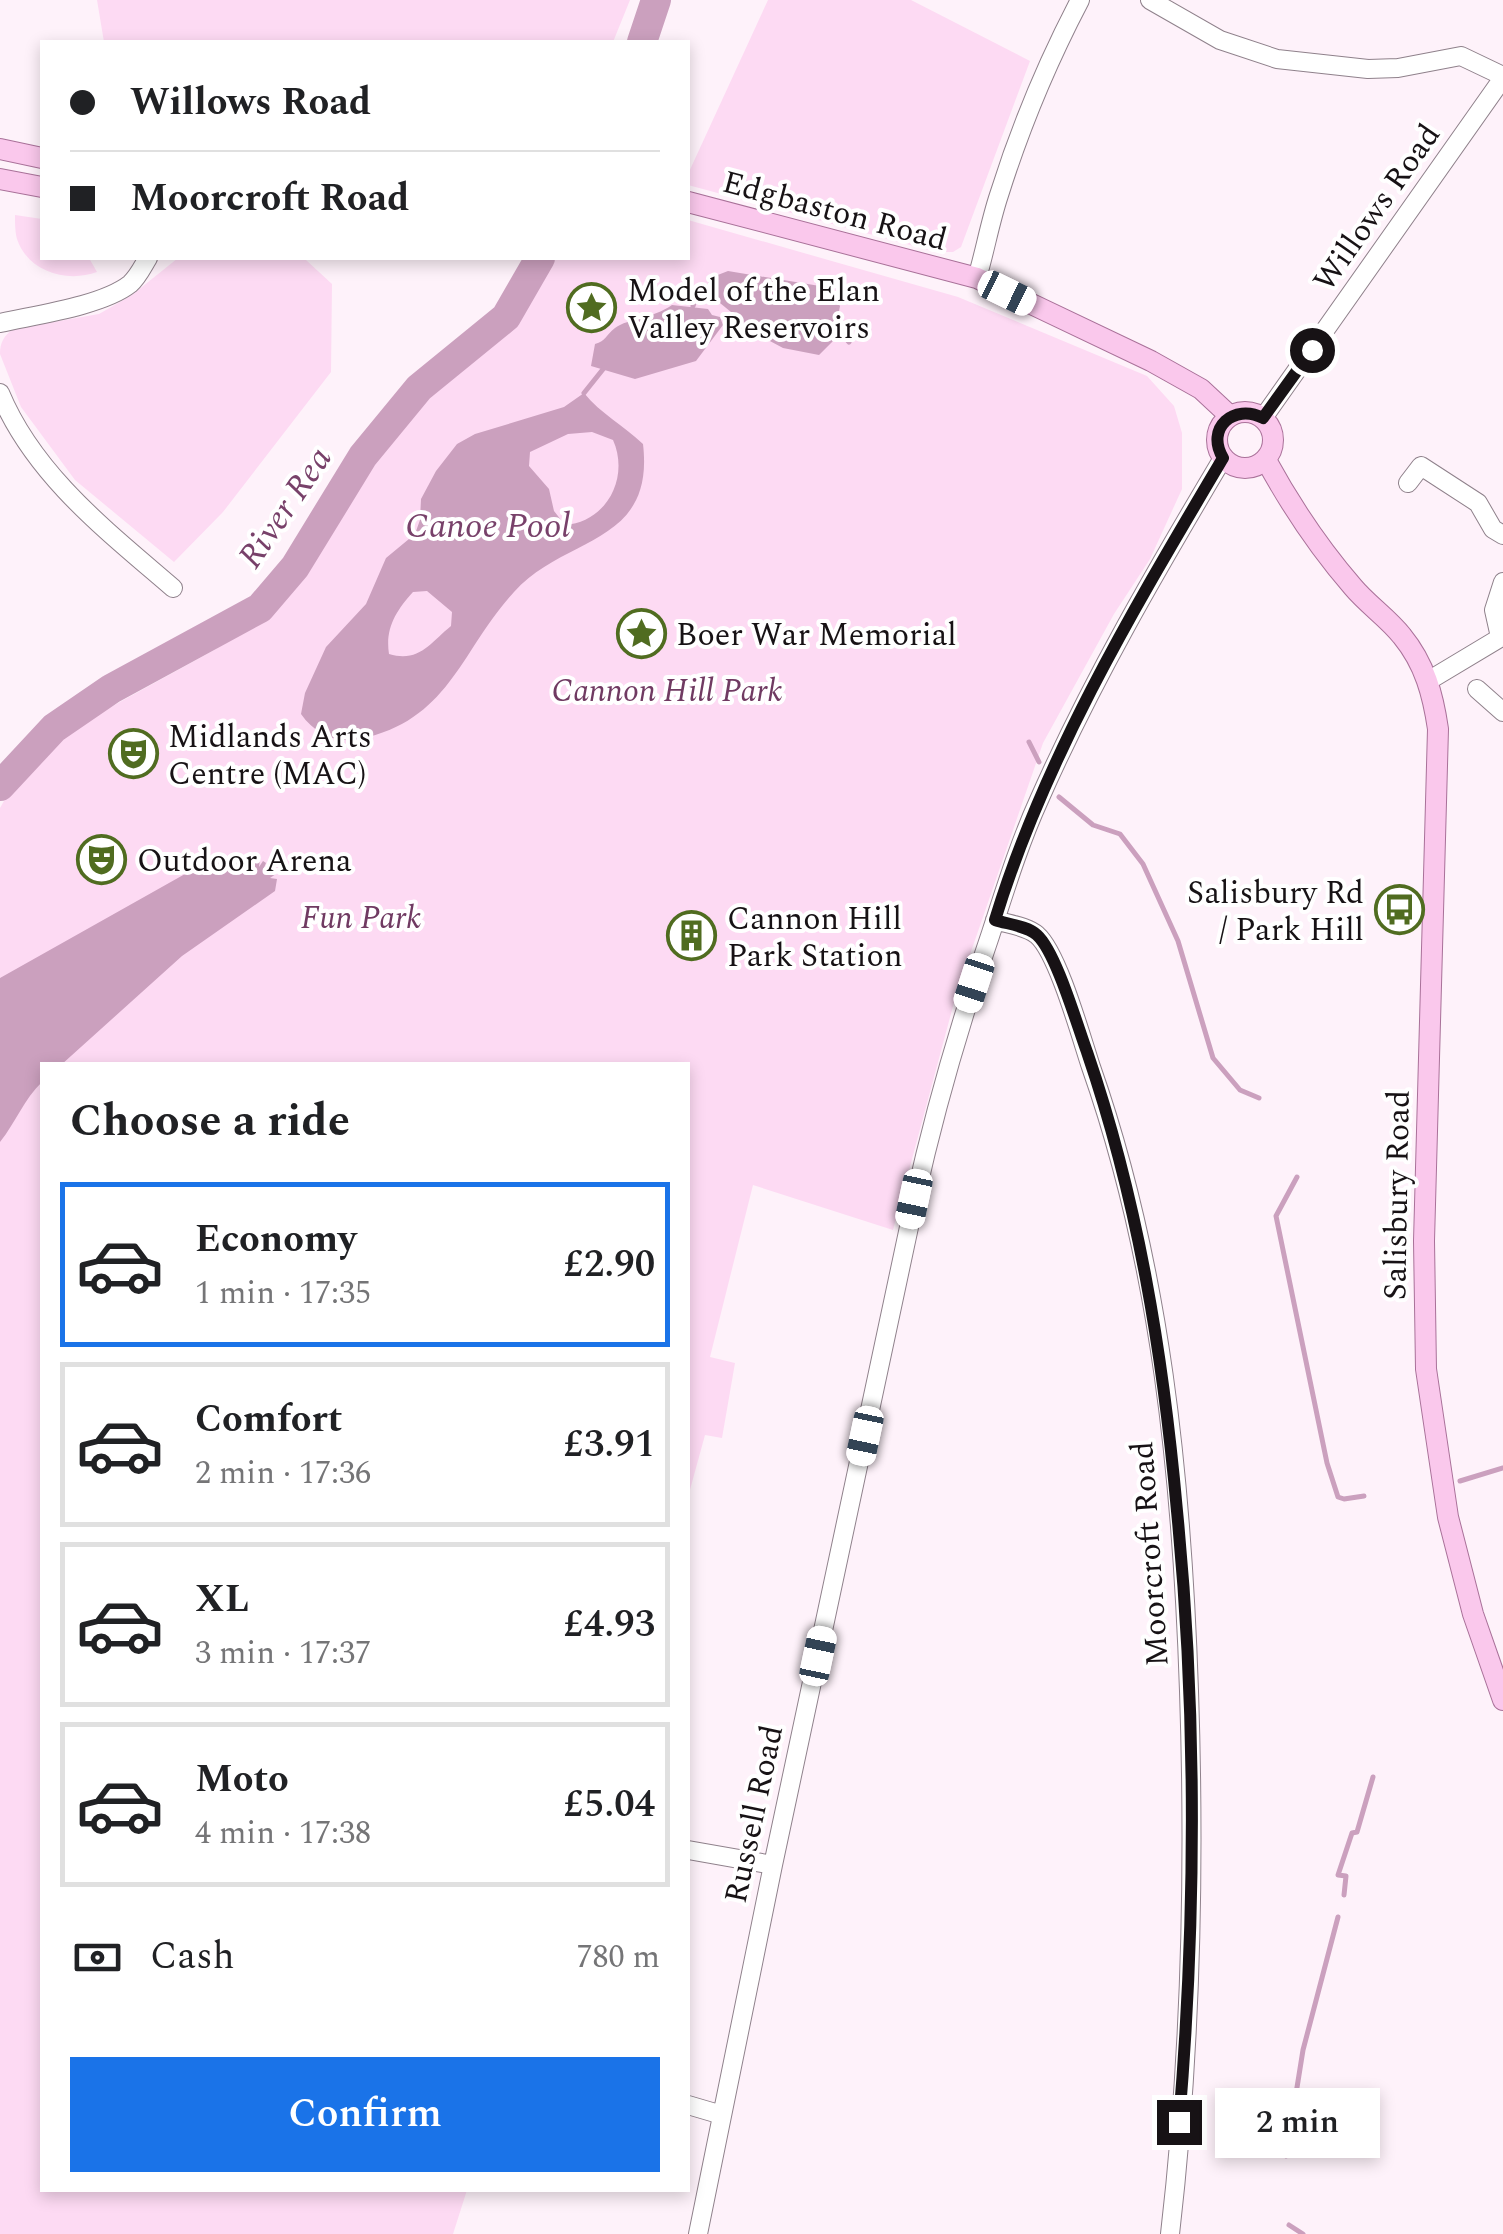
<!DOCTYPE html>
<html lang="en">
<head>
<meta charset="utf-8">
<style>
  :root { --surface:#fff; --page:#f6f6f6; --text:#202124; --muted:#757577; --line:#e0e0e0; --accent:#1a73e8 }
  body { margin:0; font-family:Spectral,serif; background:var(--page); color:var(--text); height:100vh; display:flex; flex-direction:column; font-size:38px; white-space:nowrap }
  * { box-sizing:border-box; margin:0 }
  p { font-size:32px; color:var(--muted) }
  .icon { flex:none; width:55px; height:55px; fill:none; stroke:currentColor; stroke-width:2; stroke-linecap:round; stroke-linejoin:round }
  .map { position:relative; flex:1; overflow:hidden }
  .drawer { position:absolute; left:40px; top:1062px; width:650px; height:1130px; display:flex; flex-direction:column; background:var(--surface); border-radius:0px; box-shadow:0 5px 15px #0003 }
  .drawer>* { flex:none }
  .guide { position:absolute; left:40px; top:40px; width:650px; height:220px; border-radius:0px; box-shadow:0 5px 15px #0003; display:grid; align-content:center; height:220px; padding:0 30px; background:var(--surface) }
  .end { position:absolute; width:45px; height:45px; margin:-22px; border:12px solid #171215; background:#fff; box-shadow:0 0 0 5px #fff }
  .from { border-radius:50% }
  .bubble { position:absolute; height:70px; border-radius:0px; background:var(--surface); box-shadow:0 5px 15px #0003; font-size:32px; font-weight:600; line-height:70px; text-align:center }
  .car { position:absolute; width:30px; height:60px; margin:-30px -15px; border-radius:12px; box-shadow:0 0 8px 2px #0007; background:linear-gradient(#fff 24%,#345 0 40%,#fff 0 76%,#345 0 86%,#fff 0) }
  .guide b { display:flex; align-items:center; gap:35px; height:95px; font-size:38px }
  .guide b+b { border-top:2px solid var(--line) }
  .guide i { width:25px; height:25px; background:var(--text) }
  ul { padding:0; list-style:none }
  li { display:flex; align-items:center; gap:30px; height:165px; margin:0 20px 15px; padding:0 10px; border:5px solid var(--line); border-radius:0px }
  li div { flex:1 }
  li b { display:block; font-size:38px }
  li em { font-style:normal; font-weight:600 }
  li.active { border-color:var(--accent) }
  li>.icon { width:90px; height:90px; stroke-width:1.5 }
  h2 { padding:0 30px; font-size:45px; line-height:120px }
  .pay { display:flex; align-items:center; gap:25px; height:110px; padding:0 30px; font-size:38px }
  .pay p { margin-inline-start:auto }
  .button { display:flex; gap:20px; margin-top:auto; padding:20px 30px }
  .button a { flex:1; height:115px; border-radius:0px; background:var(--accent); color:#fff; font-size:40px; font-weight:600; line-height:115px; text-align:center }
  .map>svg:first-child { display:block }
</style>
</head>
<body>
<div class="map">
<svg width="1503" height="2234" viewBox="0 0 1503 2234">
  <rect width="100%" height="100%" fill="#fef2fa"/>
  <!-- green -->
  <path fill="#fddaf3" d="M97,0H630L613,42H104Z
    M768,0H911L1030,61L961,247L953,252H936L688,185V174Z
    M15,215L42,219V258H89L97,272C67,283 28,272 17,239C15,232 15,222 15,215Z
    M688,220L958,297L1147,376L1174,406L1182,433V489L1150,559L1114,614L1043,743L956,995L893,1230L753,1185L710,1357L735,1363L722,1438L705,1435L688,1497V1065H42V2190H467L453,2234H0V808L12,787L60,735L216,649L279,598L319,534L422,396L513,319L549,258H688Z
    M178,258H290L306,260L332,284L331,372L223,512L174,562L75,480L21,407L0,354C0,342 4,336 13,329L99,314L132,295Z"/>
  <!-- water -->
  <path fill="#cba0be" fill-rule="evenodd" d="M728,271L826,287L840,306L834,340L819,355L783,348L759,335L720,303L697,294L707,287L710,278Z
    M672,305L708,309L712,315L720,317L723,325L696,361L635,379L591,366L595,344C606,341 606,335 615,328C629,318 652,319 672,305Z
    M584,393C601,414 623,425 643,444C655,546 565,535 514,592C460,651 450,720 360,739C336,744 315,734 301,714L305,693L326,647L366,604L386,558L415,534L420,520L421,499L436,471L457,444L475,434L564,407ZM592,432L613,440C630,478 606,522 565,525L554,511L549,489L529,466L530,452L568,434ZM427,591L452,612L451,626C430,643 419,663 389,654C385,628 396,611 413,592Z
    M236,856H241V864L242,856H247L248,864L249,856L253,857V864L257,858L260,859L259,867L263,861L266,863L263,870L269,865L272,867L267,873L275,871L276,874L270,878L277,879L275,891L182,956L61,1065H42V1082C24,1099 16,1122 0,1142V978L201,865L226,857H229L231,862L234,857L236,864Z"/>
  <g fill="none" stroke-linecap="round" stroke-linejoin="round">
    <!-- stream -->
    <path stroke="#cba0be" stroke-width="5" d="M693,306L697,294
      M837,328L849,342
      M584,393L604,368
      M1029,742L1039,762
      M1059,797L1093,825L1120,834L1143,864L1178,941L1213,1058L1240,1090L1259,1098
      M1297,1177L1276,1216L1327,1463L1338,1497L1344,1499L1364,1496
      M1460,1481L1503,1468
      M1344,1895L1346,1876L1338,1875L1352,1833L1357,1832L1373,1777
      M1286,2156L1303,2050L1338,1917
      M1289,2225L1303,2234"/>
    <!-- river -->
    <path stroke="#cba0be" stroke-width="30" d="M642,42L656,0
      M0,786L54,728L111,689L260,608L295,567L363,456L419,388L506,317L540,258"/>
    <defs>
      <path id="minor" d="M1150,0L1220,40L1277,59L1368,69L1398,68L1461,56L1503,76
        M977,278C985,251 990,222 999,195C1020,128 1047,63 1080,0
        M0,323C35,315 102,306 130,284C138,277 143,266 148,258
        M0,393C34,475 107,531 173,588
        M1263,418L1503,78
        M1408,483L1421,466L1478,503L1493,529L1503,535
        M1500,637L1494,610L1503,582
        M1428,681L1503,636
        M1477,689L1503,712
        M995,920C1007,924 1027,926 1037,935C1058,953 1081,1037 1091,1067C1161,1266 1182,1481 1189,1691C1195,1871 1191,2054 1170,2234
        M688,1850L773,1865
        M688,2105L722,2115
        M698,2234L773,1865L915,1199C935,1109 960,1023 990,936C1005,890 1019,844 1039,800C1091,682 1157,569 1223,458"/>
      <path id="major" d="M0,149L42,158
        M0,179L42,187
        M688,202L977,278L1151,361L1201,389L1230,416
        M1217 440a28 28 0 1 1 56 0a28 28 0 1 1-56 0Z
        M1266,460C1290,504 1320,549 1353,587C1368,605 1388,618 1402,636C1425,664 1433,695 1438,729L1424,1241L1426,1369L1448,1517L1473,1614L1503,1700"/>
    </defs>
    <!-- minor casing -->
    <use href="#minor" stroke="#8f818b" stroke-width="20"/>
    <!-- major casing -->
    <use href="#major" stroke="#a97199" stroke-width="22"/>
    <!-- minor -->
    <use href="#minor" stroke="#fff" stroke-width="18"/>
    <!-- major -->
    <use href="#major" stroke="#fac8ec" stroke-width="20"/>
  </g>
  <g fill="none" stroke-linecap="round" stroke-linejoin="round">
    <!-- route -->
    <path stroke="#171215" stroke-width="12" d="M1179,2122C1196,1919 1197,1714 1177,1511C1163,1354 1138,1201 1087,1052C1077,1025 1056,952 1037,935C1028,926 1007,924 995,920C1045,756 1136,605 1223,458C1205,428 1234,403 1263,418L1312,350"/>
  </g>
  <!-- icons -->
  <defs>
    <symbol id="sight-ring" viewBox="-11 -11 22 22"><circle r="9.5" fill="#fff" stroke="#506c20" stroke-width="1.5"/><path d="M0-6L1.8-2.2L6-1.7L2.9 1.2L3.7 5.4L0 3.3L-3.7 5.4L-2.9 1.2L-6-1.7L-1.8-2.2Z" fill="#506c20"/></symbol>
    <symbol id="theatre-ring" viewBox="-11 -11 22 22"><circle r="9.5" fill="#fff" stroke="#506c20" stroke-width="1.5"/><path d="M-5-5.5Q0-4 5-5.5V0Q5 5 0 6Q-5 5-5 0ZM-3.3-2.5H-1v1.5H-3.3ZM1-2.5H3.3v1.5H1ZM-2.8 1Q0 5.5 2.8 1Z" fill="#506c20"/></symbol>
    <symbol id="bus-ring" viewBox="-11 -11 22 22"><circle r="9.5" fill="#fff" stroke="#506c20" stroke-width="1.5"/><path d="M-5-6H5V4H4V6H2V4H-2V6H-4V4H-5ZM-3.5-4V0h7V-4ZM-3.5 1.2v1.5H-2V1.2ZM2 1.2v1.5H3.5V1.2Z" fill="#506c20"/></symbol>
    <symbol id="building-ring" viewBox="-11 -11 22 22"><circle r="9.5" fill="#fff" stroke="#506c20" stroke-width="1.5"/><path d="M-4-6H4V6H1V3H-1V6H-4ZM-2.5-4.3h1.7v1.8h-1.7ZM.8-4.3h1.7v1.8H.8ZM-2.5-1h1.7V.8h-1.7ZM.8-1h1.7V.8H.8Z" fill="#506c20"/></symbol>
  </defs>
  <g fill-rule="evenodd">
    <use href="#sight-ring" x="564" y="280" width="55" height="55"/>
    <use href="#sight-ring" x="614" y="606" width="55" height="55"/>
    <use href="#theatre-ring" x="106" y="726" width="55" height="55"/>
    <use href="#theatre-ring" x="74" y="832" width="55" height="55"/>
    <use href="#bus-ring" x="1372" y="882" width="55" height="55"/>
    <use href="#building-ring" x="664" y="908" width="55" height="55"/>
  </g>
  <g text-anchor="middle" stroke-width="8" stroke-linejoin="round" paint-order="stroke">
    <!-- street labels -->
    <g font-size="32" fill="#171215" stroke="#fff">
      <text transform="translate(1376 207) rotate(-55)" y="11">Willows Road</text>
      <text transform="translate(835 210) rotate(15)" y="11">Edgbaston Road</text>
      <text transform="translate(1396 1195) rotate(-89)" y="11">Salisbury Road</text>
      <text transform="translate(1149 1554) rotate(-94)" y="11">Moorcroft Road</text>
      <text transform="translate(753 1814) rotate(-78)" y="11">Russell Road</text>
    </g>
    <!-- poi labels -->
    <g font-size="32" fill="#171215" stroke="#fff" text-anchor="start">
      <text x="627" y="301">Model of the Elan<tspan x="627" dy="37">Valley Reservoirs</tspan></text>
      <text x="676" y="645">Boer War Memorial</text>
      <text x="168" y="747">Midlands Arts<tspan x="168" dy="37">Centre (MAC)</tspan></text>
      <text x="137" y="871">Outdoor Arena</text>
      <text x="1364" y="903" text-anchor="end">Salisbury Rd<tspan x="1364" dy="37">/ Park Hill</tspan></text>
      <text x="727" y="929">Cannon Hill<tspan x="727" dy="37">Park Station</tspan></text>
    </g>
    <!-- park labels -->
    <g font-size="32" font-style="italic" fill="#703a62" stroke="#fff">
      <text x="667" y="701">Cannon Hill Park</text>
      <text x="361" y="928">Fun Park</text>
    </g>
    <!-- water labels -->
    <g font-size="35" font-style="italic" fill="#78416a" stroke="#fff">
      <text transform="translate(284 507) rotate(-56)" y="12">River Rea</text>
      <text x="488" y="537">Canoe Pool</text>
    </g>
  </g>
</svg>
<i class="end from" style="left:1312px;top:350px"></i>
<i class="end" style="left:1179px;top:2122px"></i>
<div class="bubble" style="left:1215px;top:2088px;width:165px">2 min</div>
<i class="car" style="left:1007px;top:293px;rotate:116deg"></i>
<i class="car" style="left:974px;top:983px;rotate:198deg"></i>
<i class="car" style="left:914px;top:1199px;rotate:192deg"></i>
<i class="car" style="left:865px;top:1436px;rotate:192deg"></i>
<i class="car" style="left:818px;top:1656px;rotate:12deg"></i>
<div class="guide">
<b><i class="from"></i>Willows Road</b>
<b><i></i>Moorcroft Road</b>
</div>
<section class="drawer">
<h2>Choose a ride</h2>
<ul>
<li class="active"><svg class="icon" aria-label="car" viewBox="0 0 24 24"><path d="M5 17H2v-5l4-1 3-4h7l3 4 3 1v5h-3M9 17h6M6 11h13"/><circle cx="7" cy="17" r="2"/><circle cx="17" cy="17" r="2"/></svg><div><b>Economy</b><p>1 min · 17:35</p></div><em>£2.90</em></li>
<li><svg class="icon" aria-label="car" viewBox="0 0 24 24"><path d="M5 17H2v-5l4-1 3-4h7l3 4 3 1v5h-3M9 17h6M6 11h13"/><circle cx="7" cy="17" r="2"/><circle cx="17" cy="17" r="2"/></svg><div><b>Comfort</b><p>2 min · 17:36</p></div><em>£3.91</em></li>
<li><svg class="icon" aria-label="car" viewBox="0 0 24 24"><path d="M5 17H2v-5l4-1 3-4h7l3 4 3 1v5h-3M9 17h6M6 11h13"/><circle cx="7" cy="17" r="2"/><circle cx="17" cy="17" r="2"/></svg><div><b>XL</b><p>3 min · 17:37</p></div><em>£4.93</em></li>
<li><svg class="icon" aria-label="car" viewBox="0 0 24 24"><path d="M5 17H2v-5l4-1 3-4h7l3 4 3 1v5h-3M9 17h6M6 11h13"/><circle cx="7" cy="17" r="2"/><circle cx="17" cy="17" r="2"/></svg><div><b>Moto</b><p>4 min · 17:38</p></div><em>£5.04</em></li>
</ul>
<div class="pay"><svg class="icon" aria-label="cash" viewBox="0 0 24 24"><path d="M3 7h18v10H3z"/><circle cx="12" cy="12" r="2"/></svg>Cash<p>780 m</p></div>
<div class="button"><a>Confirm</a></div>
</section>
</div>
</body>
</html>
